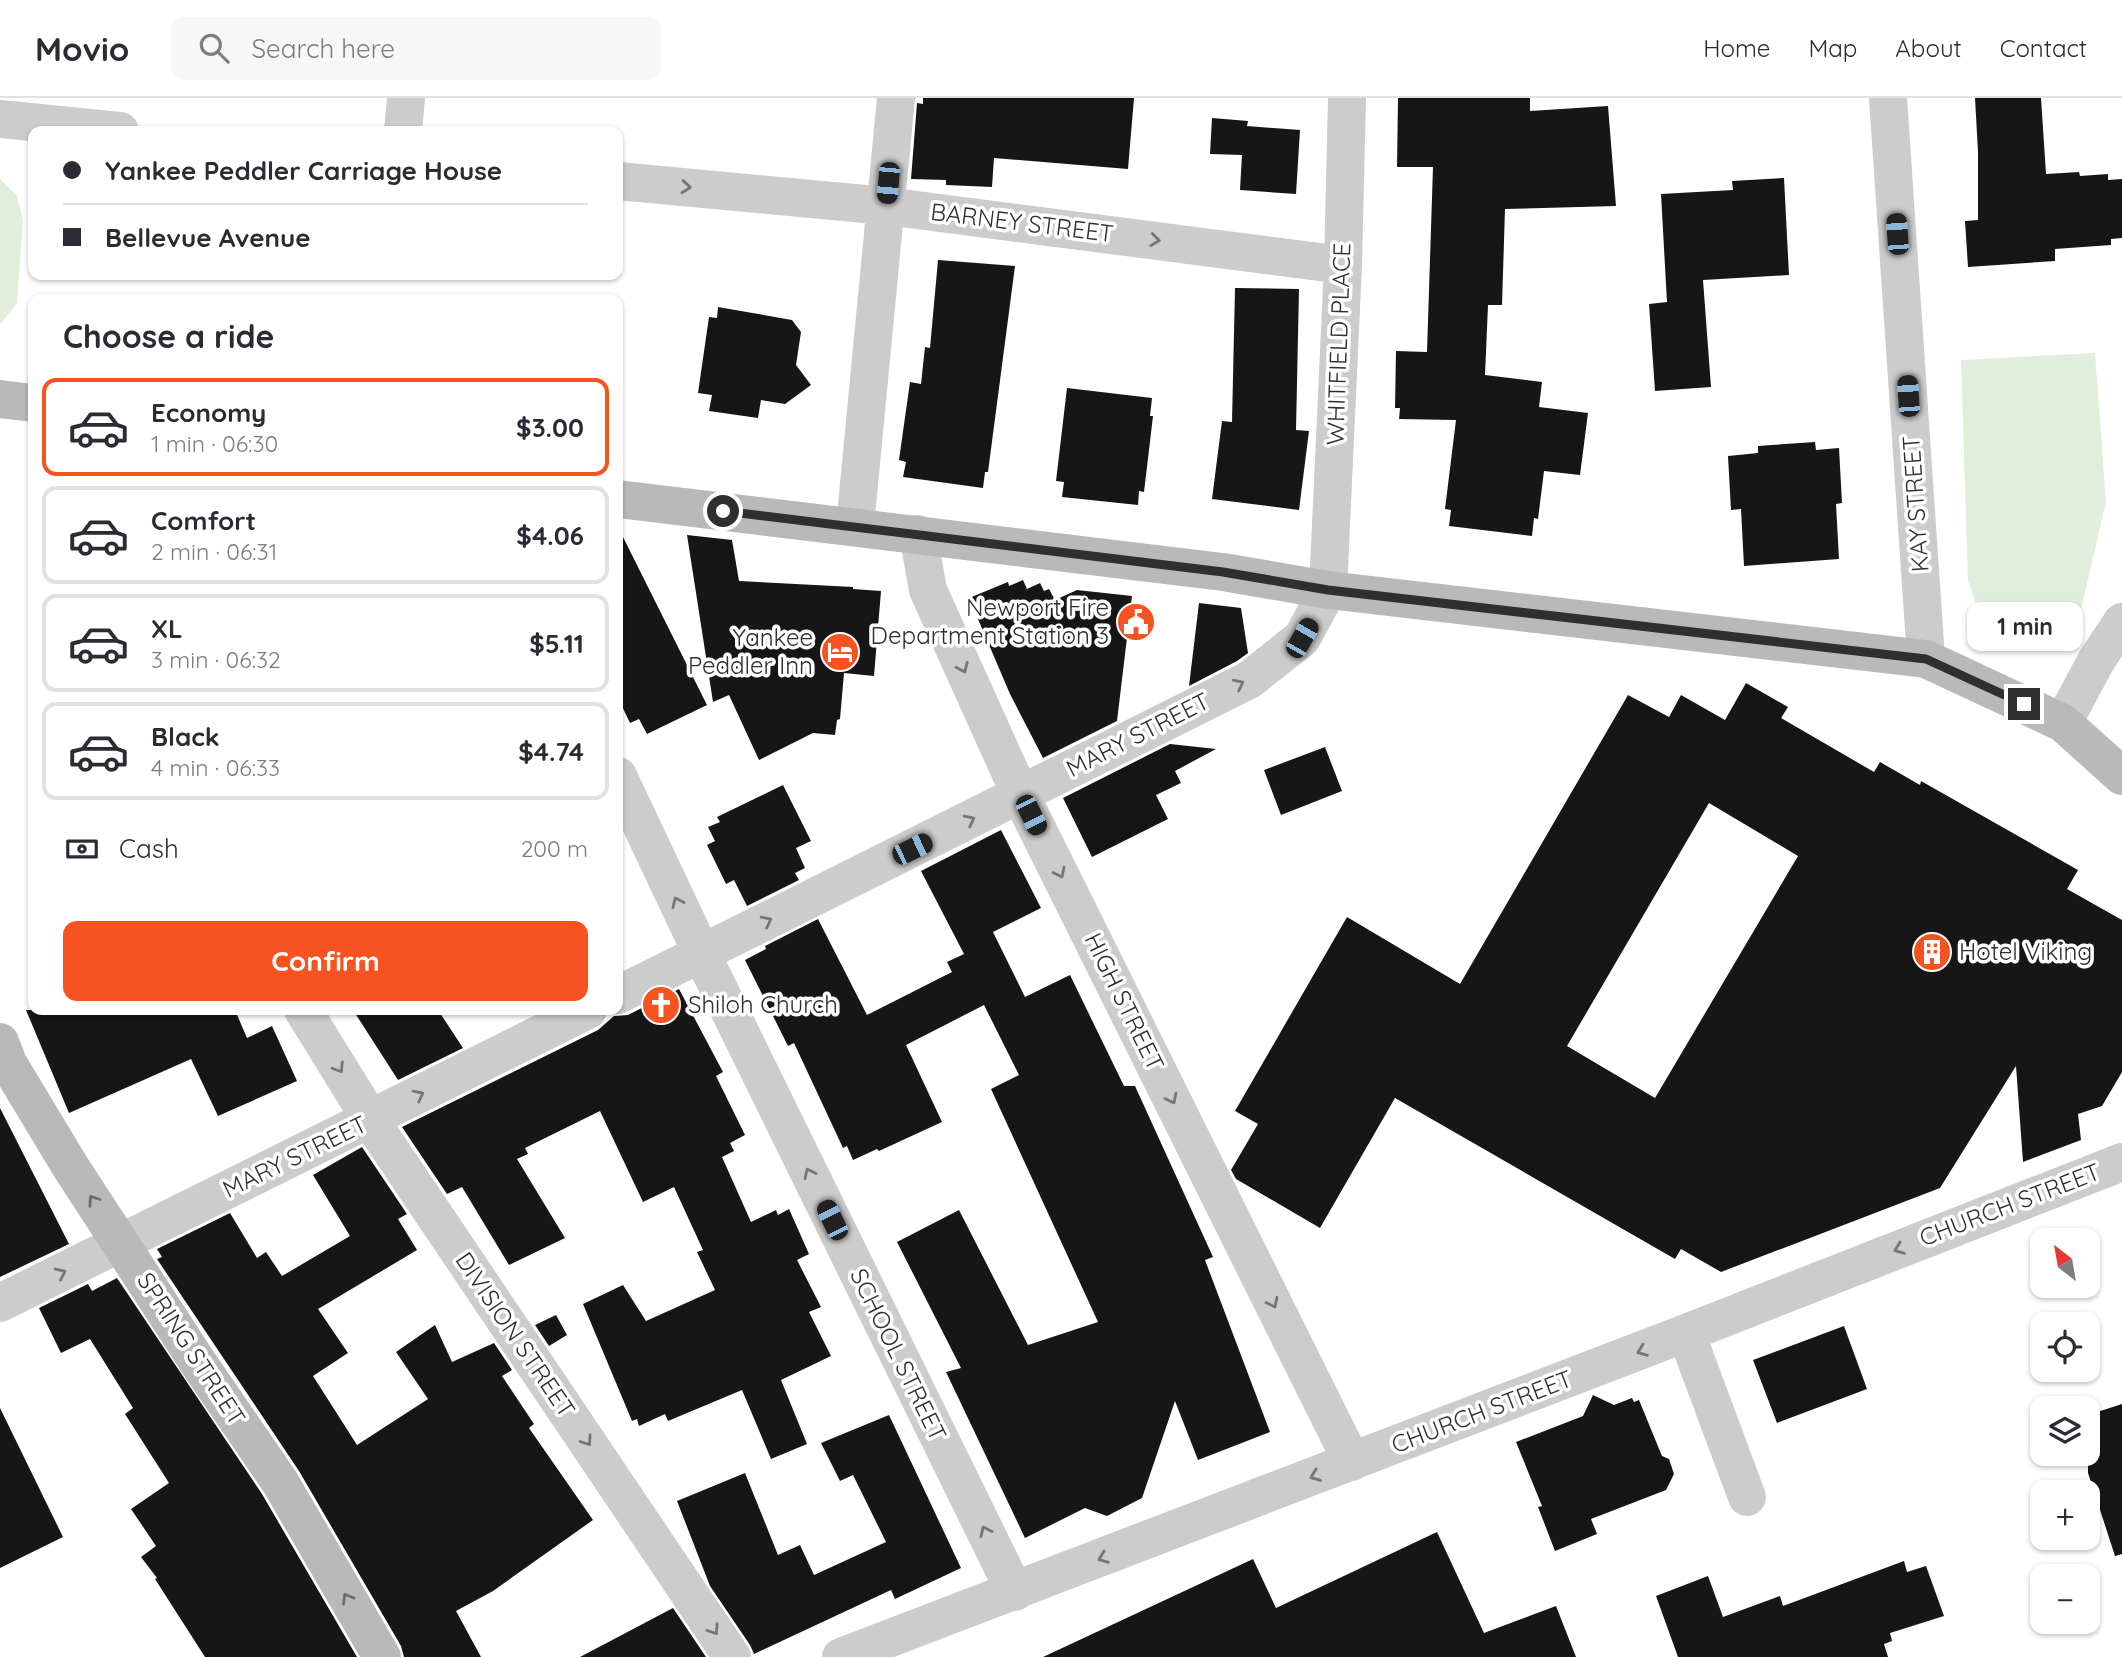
<!DOCTYPE html>
<html lang="en">
<head>
<meta charset="utf-8">
<style>
  :root { --surface:#fff; --page:#f7f7f7; --text:#2b2b33; --muted:#7c7c81; --line:#e1e1e2; --accent:#f65321 }
  body { margin:0; font-family:Quicksand,sans-serif; background:var(--page); color:var(--text); height:100vh; display:flex; flex-direction:column; font-size:26px; white-space:nowrap }
  * { box-sizing:border-box; margin:0 }
  p { font-size:23px; color:var(--muted) }
  .icon { flex:none; width:38px; height:38px; fill:none; stroke:currentColor; stroke-width:2; stroke-linecap:round; stroke-linejoin:round }
  .map { position:relative; flex:1; overflow:hidden }
  .drawer { position:absolute; left:28px; top:196px; width:595px; height:721px; display:flex; flex-direction:column; background:var(--surface); border-radius:14px; box-shadow:0 2px 5px #0004 }
  .drawer>* { flex:none }
  .banner { position:absolute; left:28px; top:28px; width:595px; height:154px; border-radius:14px; box-shadow:0 2px 5px #0004; display:grid; align-content:center; height:154px; padding:0 35px; background:var(--surface) }
  .needle { width:46px; rotate:329deg }
  .controls { position:absolute; left:2030px; top:1130px; display:grid; gap:14px }
  .controls a { display:grid; place-items:center; width:70px; height:70px; border-radius:14px; background:var(--surface); box-shadow:0 2px 5px #0004; font-size:35px }
  .end { position:absolute; width:32px; height:32px; margin:-16px; border:9px solid #2f2f2f; background:#fff; box-shadow:0 0 0 4px #fff }
  .from { border-radius:50% }
  .bubble { position:absolute; height:49px; border-radius:14px; background:var(--surface); box-shadow:0 2px 5px #0004; font-size:23px; font-weight:700; line-height:49px; text-align:center }
  .car { position:absolute; width:21px; height:42px; margin:-21px -10px; border-radius:9px; box-shadow:0 0 5px 2px #0007; background:linear-gradient(#222 24%,#8ab4d8 0 40%,#222 0 76%,#8ab4d8 0 86%,#222 0) }
  .banner b { display:flex; align-items:center; gap:24px; height:66px; font-size:26px }
  .banner b+b { border-top:2px solid var(--line) }
  .banner i { width:18px; height:18px; background:var(--text) }
  ul { padding:0; list-style:none }
  li { display:flex; align-items:center; gap:21px; height:98px; margin:0 14px 10px; padding:0 21px; border:4px solid var(--line); border-radius:14px }
  li div { flex:1 }
  li b { display:block; font-size:26px }
  li em { font-style:normal; font-weight:700 }
  li.selected { border-color:var(--accent) }
  li>.icon { width:63px; height:63px; stroke-width:1.5 }
  h2 { padding:0 35px; font-size:32px; line-height:84px }
  .pay { display:flex; align-items:center; gap:18px; height:77px; padding:0 35px; font-size:26px }
  .pay p { margin-inline-start:auto }
  .action { display:flex; gap:14px; margin-top:auto; padding:14px 35px }
  .action a { flex:1; height:80px; border-radius:14px; background:var(--accent); color:#fff; font-size:28px; font-weight:700; line-height:80px; text-align:center }
  header { display:flex; align-items:center; gap:42px; box-sizing:border-box; height:98px; padding:0 35px; background:var(--surface); border-bottom:2px solid var(--line) }
  header strong { font-size:33px }
  nav { display:flex; gap:38px; margin-inline-start:auto; font-size:24px }
  .search { width:490px; height:63px; background:var(--page); display:flex; align-items:center; gap:18px; box-sizing:border-box; padding:0 24px; border-radius:14px; color:var(--muted); font-size:26px }
  .map>svg:first-child { display:block }
</style>
</head>
<body>
<header>
<strong>Movio</strong>
<div class="search"><svg class="icon" aria-label="search" viewBox="0 0 24 24"><circle cx="10" cy="10" r="6"/><path d="M15 15l6 6"/></svg>Search here</div>
<nav><a>Home</a><a>Map</a><a>About</a><a>Contact</a></nav>
</header>
<div class="map">
<svg width="2122" height="1559" viewBox="0 0 2122 1559">
  <rect width="100%" height="100%" fill="#fff"/>
  <!-- green -->
  <path fill="#e0eedb" d="M0,81L17,98L23,122L17,205L0,227Z
    M2095,255L2106,404L2076,533C2047,532 2002,537 1981,513C1974,506 1972,492 1968,483L1961,262Z"/>
  <!-- building -->
  <path fill="#161616" fill-rule="evenodd" d="M923,0H1134L1128,71L994,60L992,89L946,87V82L911,81L917,5L923,6Z
    M1398,0H1530V13L1608,8L1616,108L1505,111L1502,207H1488L1485,277L1542,284L1539,309L1588,315L1580,377L1544,373L1538,421L1534,420L1532,438L1449,428L1451,412L1445,411L1456,322L1399,321L1400,310H1395L1396,253L1427,254L1433,69H1397Z
    M1975,0H2041L2046,76L2079,74L2080,78L2108,76V82L2122,81V140L2111,141V147L2055,151V163L1968,169L1965,123L1978,122V54Z
    M1212,20L1248,23L1247,28L1300,32L1296,96L1240,92L1242,57L1210,56Z
    M1784,80L1789,177L1703,182L1711,289L1655,293L1649,206L1667,204L1661,96L1733,92L1732,83Z
    M938,162L1015,168L988,374H985L983,390L903,379L906,364L899,362L910,284L921,286L925,249L930,250Z
    M1235,190L1299,191L1296,332L1309,333L1299,412L1212,401L1222,323L1232,324Z
    M718,209L792,222L801,234L796,267L811,287L785,306L761,302L758,320L709,313L712,297L698,295L709,219L717,220Z
    M1067,290L1152,300L1150,318H1153L1144,394L1139,393L1138,407L1062,399L1064,384L1056,383Z
    M1815,344L1816,352L1839,350L1842,405L1836,406L1839,461L1744,468L1741,411L1731,412L1728,358L1758,355V348Z
    M618,429L707,607L647,636L639,621L630,625L618,600Z
    M687,437L732,442L739,483L853,489V491L881,493L874,578L844,575L840,621L837,622L835,637L813,635L759,662L729,597L713,604Z
    M1023,482L1027,491L1040,485L1044,493L1049,491L1055,502L1077,492L1132,498L1117,623L1043,660L1010,596L969,500L1008,484L1009,488Z
    M1199,505L1241,510L1248,555L1237,563L1189,588Z
    M1746,585L1788,609L1781,620L1874,674L1880,664L1920,687L1921,683L2078,772L2067,791L2122,822V974L2102,1008L2078,1016L2081,1042L2023,1064L2016,968L1940,1090L1721,1174L1681,1151L1675,1161L1395,1000L1320,1130L1236,1081L1231,1072L1258,1026L1235,1013L1347,819L1460,886L1628,597L1669,619L1681,597L1725,622ZM1709,705L1798,758L1655,1000L1567,948Z
    M1170,646L1216,651L1175,673L1181,685L1156,697L1168,721L1092,759L1063,700Z
    M1325,649L1342,693L1281,717L1264,672Z
    M783,687L811,743L796,750L805,770L795,775L799,782L747,808L734,782L726,786L707,747L715,743L708,729L720,724L717,719Z
    M1001,732L1041,810L993,834L1025,899L1070,877L1124,988H1135L1213,1159L1205,1162L1270,1334L1198,1362L1175,1303L1142,1400L1107,1418L1085,1410L1025,1440L946,1274L961,1270L897,1144L959,1112L1028,1247L1098,1224L991,991L1019,977L984,907L906,947L942,1024L879,1053L877,1051L853,1062L847,1048L843,1050L794,945L788,948L745,862L766,851L765,848L818,821L867,917L952,874L947,864L964,856L921,773Z
    M679,891L723,974L716,978L745,1037L730,1045L734,1053L722,1059L751,1124L776,1112L778,1117L789,1111L809,1156L797,1162L821,1209L809,1214L831,1258L781,1282L807,1346L771,1361L742,1292L668,1323L665,1316L639,1328L637,1321L632,1323L583,1206L623,1187L646,1223L715,1192L697,1154L703,1152L674,1089L643,1104L600,1013L525,1050L528,1056L517,1061L565,1140L509,1167L462,1089L447,1096L402,1029L598,932L614,918L628,917Z
    M26,912H235L247,940L272,928L297,983L218,1018L191,961L69,1015Z
    M353,912H438L463,950L398,982Z
    M0,1010L69,1146L0,1179Z
    M362,1049L407,1116L398,1121L417,1152L318,1211L348,1255L313,1278L357,1347L428,1301L396,1254L435,1227L452,1264L494,1245L512,1272L502,1278L534,1326L529,1330L593,1422L493,1493L456,1513L481,1559H404L401,1548L299,1373L157,1161L162,1159L157,1151L230,1115L257,1160L266,1154L282,1178L350,1138L313,1077Z
    M117,1180L262,1396L357,1559H205L155,1481L157,1480L141,1459L156,1448L131,1411L169,1385L125,1316L133,1310L90,1241L61,1255L39,1210L88,1186L92,1193Z
    M556,1217L567,1237L549,1248L535,1227Z
    M1844,1228L1867,1291L1777,1325L1753,1262Z
    M1593,1297L1614,1307L1632,1300L1634,1304L1639,1302L1662,1358L1669,1361L1674,1376L1666,1392L1591,1421L1597,1436L1555,1453L1538,1409L1542,1408L1516,1344L1583,1318Z
    M2122,1306V1456L2115,1458L2088,1375V1317Z
    M0,1310L63,1439L0,1470Z
    M889,1317L961,1470L895,1501L891,1492L754,1556L750,1547L710,1488L677,1403L745,1375L778,1457L800,1447L814,1477L886,1444L853,1377L840,1383L821,1345Z
    M1437,1434L1484,1535L1556,1508L1576,1559H1043L1253,1461L1276,1510Z
    M1904,1463L1907,1474L1926,1468L1944,1518L1890,1535L1892,1543L1884,1546L1888,1559H1678L1656,1498L1708,1478L1723,1519L1780,1498L1783,1508Z
    M673,1510L706,1559H580Z"/>
  <g fill="none" stroke-linecap="round" stroke-linejoin="round">
    <!-- minor -->
    <path stroke="#ccc" stroke-width="38" d="M0,21L120,33
      M403,33L406,0
      M618,83L886,108L1343,167
      M855,428L896,0
      M918,436L928,492L1020,696L1352,1364
      M2063,625L2096,563L2122,524
      M618,678L711,875L1015,1494
      M618,897L1249,582L1302,540L1328,492L1343,167L1347,0
      M303,912L379,1035L732,1559
      M0,1205L588,912
      M1686,1235L1747,1399
      M841,1559L1686,1235L2122,1064"/>
    <!-- tertiary -->
    <path stroke="#ccc" stroke-width="38" d="M1888,0L1926,561"/>
    <!-- secondary -->
    <path stroke="#b9b9b9" stroke-width="38" d="M0,301L33,305
      M618,401L1223,474L1328,492L1926,561L2063,625L2122,678
      M0,944L8,965L70,1068L197,1263L280,1384L382,1559"/>
  </g>
  <!-- one-way arrows -->
  <defs><path id="oneway-chevron" d="M-2-3.5L2.5 0L-2 3.5" fill="none" stroke-width="1.6" stroke-linecap="round" stroke-linejoin="round" transform="scale(1.75)"/></defs>
  <g stroke="#767676">
    <use href="#oneway-chevron" transform="translate(686 89) rotate(5)"/>
    <use href="#oneway-chevron" transform="translate(1155 142) rotate(7)"/>
    <use href="#oneway-chevron" transform="translate(963 570) rotate(66)"/>
    <use href="#oneway-chevron" transform="translate(1239 586) rotate(-27)"/>
    <use href="#oneway-chevron" transform="translate(970 722) rotate(-27)"/>
    <use href="#oneway-chevron" transform="translate(1060 775) rotate(64)"/>
    <use href="#oneway-chevron" transform="translate(677 804) rotate(-115)"/>
    <use href="#oneway-chevron" transform="translate(767 823) rotate(-27)"/>
    <use href="#oneway-chevron" transform="translate(339 970) rotate(58)"/>
    <use href="#oneway-chevron" transform="translate(419 997) rotate(-27)"/>
    <use href="#oneway-chevron" transform="translate(1172 1001) rotate(64)"/>
    <use href="#oneway-chevron" transform="translate(809 1075) rotate(-116)"/>
    <use href="#oneway-chevron" transform="translate(1899 1151) rotate(159)"/>
    <use href="#oneway-chevron" transform="translate(61 1175) rotate(-26)"/>
    <use href="#oneway-chevron" transform="translate(1273 1205) rotate(64)"/>
    <use href="#oneway-chevron" transform="translate(1642 1253) rotate(159)"/>
    <use href="#oneway-chevron" transform="translate(587 1343) rotate(56)"/>
    <use href="#oneway-chevron" transform="translate(1315 1378) rotate(159)"/>
    <use href="#oneway-chevron" transform="translate(985 1433) rotate(-116)"/>
    <use href="#oneway-chevron" transform="translate(1103 1460) rotate(159)"/>
    <use href="#oneway-chevron" transform="translate(714 1532) rotate(56)"/>
  </g>
  <g stroke="#6d6d6d">
    <use href="#oneway-chevron" transform="translate(93 1102) rotate(-124)"/>
    <use href="#oneway-chevron" transform="translate(347 1500) rotate(-120)"/>
  </g>
  <g fill="none" stroke-linecap="round" stroke-linejoin="round">
    <!-- route -->
    <path stroke="#2f2f2f" stroke-width="9" d="M723,413L1223,474L1328,492L1926,561L2024,606"/>
  </g>
  <!-- icons -->
  <defs>
    <symbol id="civic-disc" viewBox="-11 -11 22 22"><circle r="9.5" fill="#f65321" stroke="#fff"/><path d="M-.6-6.5H3V-4.5H.6V-3L4-1V1h2V6H-6V1h2V-1L-.6-3ZM-1.2 2.5V6h2.4V2.5Z" fill="#fff"/></symbol>
    <symbol id="hotel-disc" viewBox="-11 -11 22 22"><circle r="9.5" fill="#f65321" stroke="#fff"/><path d="M-6-4.5h1.5V1H6V5H4.5V3h-9V5H-6ZM-4 0a1.8 1.8 0 1 1 3.6 0ZM.5 0V-2.5h3Q6-2.5 6 0Z" fill="#fff"/></symbol>
    <symbol id="building-disc" viewBox="-11 -11 22 22"><circle r="9.5" fill="#f65321" stroke="#fff"/><path d="M-4-6H4V6H1V3H-1V6H-4ZM-2.5-4.3h1.7v1.8h-1.7ZM.8-4.3h1.7v1.8H.8ZM-2.5-1h1.7V.8h-1.7ZM.8-1h1.7V.8H.8Z" fill="#fff"/></symbol>
    <symbol id="church-disc" viewBox="-11 -11 22 22"><circle r="9.5" fill="#f65321" stroke="#fff"/><path d="M-1.2-6h2.4v3.5h3.3v2.4h-3.3V6h-2.4V-.1h-3.3v-2.4h3.3Z" fill="#fff"/></symbol>
  </defs>
  <g fill-rule="evenodd">
    <use href="#civic-disc" x="1114" y="502" width="44" height="44"/>
    <use href="#hotel-disc" x="818" y="532" width="44" height="44"/>
    <use href="#building-disc" x="1910" y="832" width="44" height="44"/>
    <use href="#church-disc" x="639" y="885" width="44" height="44"/>
  </g>
  <g text-anchor="middle" stroke-width="7" stroke-linejoin="round" paint-order="stroke">
    <!-- street labels -->
    <g font-size="24" fill="#2f2f2f" stroke="#fff">
      <text transform="translate(1022 125) rotate(7)" y="8">BARNEY STREET</text>
      <text transform="translate(1339 246) rotate(-88)" y="8">WHITFIELD PLACE</text>
      <text transform="translate(1916 406) rotate(-94)" y="8">KAY STREET</text>
      <text transform="translate(1138 637) rotate(-27)" y="8">MARY STREET</text>
      <text transform="translate(1124 904) rotate(64)" y="8">HIGH STREET</text>
      <text transform="translate(295 1059) rotate(-26)" y="8">MARY STREET</text>
      <text transform="translate(2010 1107) rotate(-21)" y="8">CHURCH STREET</text>
      <text transform="translate(515 1237) rotate(56)" y="8">DIVISION STREET</text>
      <text transform="translate(191 1251) rotate(57)" y="8">SPRING STREET</text>
      <text transform="translate(898 1257) rotate(64)" y="8">SCHOOL STREET</text>
      <text transform="translate(1482 1314) rotate(-21)" y="8">CHURCH STREET</text>
    </g>
    <!-- poi labels -->
    <g font-size="24" fill="#2f2f2f" stroke="#fff" text-anchor="end">
      <text x="1109" y="518">Newport Fire<tspan x="1109" dy="28">Department Station 3</tspan></text>
      <text x="813" y="548">Yankee<tspan x="813" dy="28">Peddler Inn</tspan></text>
      <text x="1959" y="862" text-anchor="start">Hotel Viking</text>
      <text x="688" y="915" text-anchor="start">Shiloh Church</text>
    </g>
  </g>
</svg>
<div class="controls">
<a><svg class="needle" viewBox="-14 -14 28 28"><path d="M0-13l5 13h-10z" fill="#e53935"/><path d="M0 13l5-13h-10z" fill="#7c7c81"/></svg></a>
<a><svg class="icon" aria-label="locate" viewBox="0 0 24 24"><circle cx="12" cy="12" r="6"/><path d="M12 2v4M12 18v4M2 12h4M18 12h4"/></svg></a>
<a><svg class="icon" aria-label="layers" viewBox="0 0 24 24"><path d="M12 4l9 5-9 5-9-5zM3 14l9 5 9-5"/></svg></a>
<a>+</a>
<a>−</a>
</div>
<i class="end from" style="left:723px;top:413px"></i>
<i class="end" style="left:2024px;top:606px"></i>
<div class="bubble" style="left:1967px;top:504px;width:116px">1 min</div>
<i class="car" style="left:888px;top:85px;rotate:185deg"></i>
<i class="car" style="left:1897px;top:136px;rotate:356deg"></i>
<i class="car" style="left:1908px;top:298px;rotate:356deg"></i>
<i class="car" style="left:1302px;top:540px;rotate:30deg"></i>
<i class="car" style="left:1031px;top:717px;rotate:154deg"></i>
<i class="car" style="left:912px;top:751px;rotate:64deg"></i>
<i class="car" style="left:832px;top:1122px;rotate:334deg"></i>
<div class="banner">
<b><i class="from"></i>Yankee Peddler Carriage House</b>
<b><i></i>Bellevue Avenue</b>
</div>
<section class="drawer">
<h2>Choose a ride</h2>
<ul>
<li class="selected"><svg class="icon" aria-label="car" viewBox="0 0 24 24"><path d="M5 17H2v-5l4-1 3-4h7l3 4 3 1v5h-3M9 17h6M6 11h13"/><circle cx="7" cy="17" r="2"/><circle cx="17" cy="17" r="2"/></svg><div><b>Economy</b><p>1 min · 06:30</p></div><em>$3.00</em></li>
<li><svg class="icon" aria-label="car" viewBox="0 0 24 24"><path d="M5 17H2v-5l4-1 3-4h7l3 4 3 1v5h-3M9 17h6M6 11h13"/><circle cx="7" cy="17" r="2"/><circle cx="17" cy="17" r="2"/></svg><div><b>Comfort</b><p>2 min · 06:31</p></div><em>$4.06</em></li>
<li><svg class="icon" aria-label="car" viewBox="0 0 24 24"><path d="M5 17H2v-5l4-1 3-4h7l3 4 3 1v5h-3M9 17h6M6 11h13"/><circle cx="7" cy="17" r="2"/><circle cx="17" cy="17" r="2"/></svg><div><b>XL</b><p>3 min · 06:32</p></div><em>$5.11</em></li>
<li><svg class="icon" aria-label="car" viewBox="0 0 24 24"><path d="M5 17H2v-5l4-1 3-4h7l3 4 3 1v5h-3M9 17h6M6 11h13"/><circle cx="7" cy="17" r="2"/><circle cx="17" cy="17" r="2"/></svg><div><b>Black</b><p>4 min · 06:33</p></div><em>$4.74</em></li>
</ul>
<div class="pay"><svg class="icon" aria-label="cash" viewBox="0 0 24 24"><path d="M3 7h18v10H3z"/><circle cx="12" cy="12" r="2"/></svg>Cash<p>200 m</p></div>
<div class="action"><a>Confirm</a></div>
</section>
</div>
</body>
</html>
